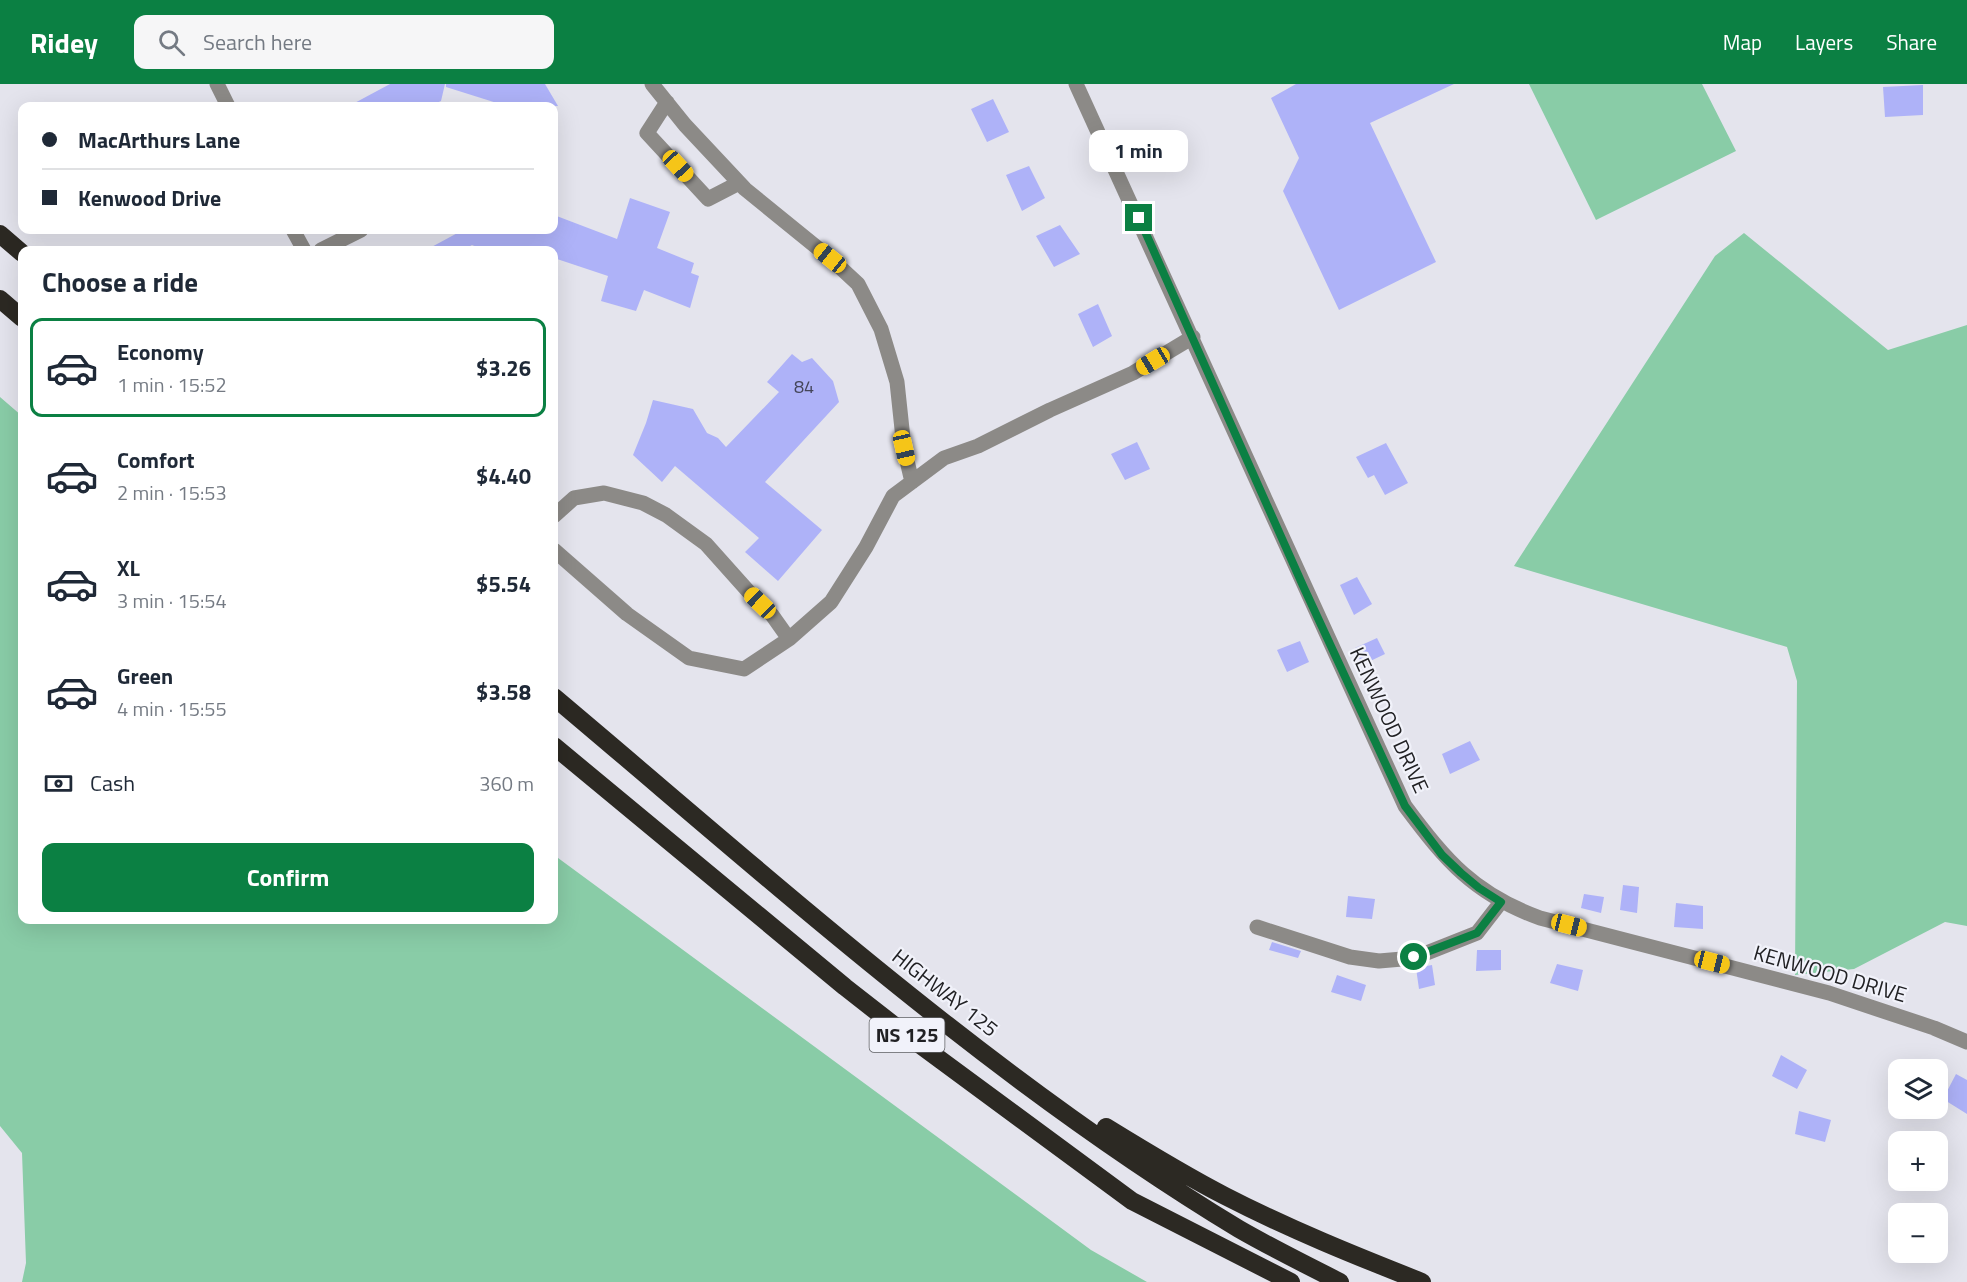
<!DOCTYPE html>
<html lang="en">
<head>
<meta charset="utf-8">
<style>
  :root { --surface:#fff; --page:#f6f6f7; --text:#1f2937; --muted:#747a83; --line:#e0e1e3; --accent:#0b8043 }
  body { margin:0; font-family:"Titillium Web",sans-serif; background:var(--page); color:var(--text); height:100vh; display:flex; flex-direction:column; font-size:22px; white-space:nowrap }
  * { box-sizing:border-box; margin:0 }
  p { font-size:20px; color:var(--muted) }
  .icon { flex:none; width:33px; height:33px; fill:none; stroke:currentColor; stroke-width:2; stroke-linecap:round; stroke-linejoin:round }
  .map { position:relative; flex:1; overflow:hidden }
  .drawer { position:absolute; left:18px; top:162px; width:540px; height:678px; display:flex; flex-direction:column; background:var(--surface); border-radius:12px; box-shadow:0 6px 24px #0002 }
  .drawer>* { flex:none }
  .top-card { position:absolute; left:18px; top:18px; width:540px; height:132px; border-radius:12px; box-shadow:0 6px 24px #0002; display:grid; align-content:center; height:132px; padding:0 24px; background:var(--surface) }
  .tools { position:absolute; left:1888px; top:975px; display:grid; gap:12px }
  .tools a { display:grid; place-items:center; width:60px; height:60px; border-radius:12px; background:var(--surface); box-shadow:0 6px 24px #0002; font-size:30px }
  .end { position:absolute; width:27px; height:27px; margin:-14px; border:8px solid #0b8043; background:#fff; box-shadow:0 0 0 3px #fff }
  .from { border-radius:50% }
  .bubble { position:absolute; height:42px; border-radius:12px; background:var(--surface); box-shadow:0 6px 24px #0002; font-size:20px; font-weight:700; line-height:42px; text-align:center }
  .car { position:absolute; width:18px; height:36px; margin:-18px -9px; border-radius:8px; box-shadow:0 0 4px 2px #0007; background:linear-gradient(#f5c518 24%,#345 0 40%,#f5c518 0 76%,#345 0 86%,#f5c518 0) }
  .top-card b { display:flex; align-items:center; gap:21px; height:57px; font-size:22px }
  .top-card b+b { border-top:2px solid var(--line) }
  .top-card i { width:15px; height:15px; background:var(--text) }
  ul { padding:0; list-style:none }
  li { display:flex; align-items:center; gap:18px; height:99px; margin:0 12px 9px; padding:0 12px; border:3px solid transparent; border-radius:12px }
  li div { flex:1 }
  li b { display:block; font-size:22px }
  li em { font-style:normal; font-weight:700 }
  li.on { border-color:var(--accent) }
  li>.icon { width:54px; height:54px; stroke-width:1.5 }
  h2 { padding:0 24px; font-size:27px; line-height:72px }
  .pay { display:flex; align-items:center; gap:15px; height:66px; padding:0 24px; font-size:22px }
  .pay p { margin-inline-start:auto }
  .button { display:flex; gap:12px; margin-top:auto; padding:12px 24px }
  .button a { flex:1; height:69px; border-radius:12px; background:var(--accent); color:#fff; font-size:24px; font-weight:700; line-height:69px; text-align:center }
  header { display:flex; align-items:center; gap:36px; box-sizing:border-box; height:84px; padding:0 30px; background:var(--accent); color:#fff }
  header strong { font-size:28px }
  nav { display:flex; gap:33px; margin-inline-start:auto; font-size:21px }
  .search { width:420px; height:54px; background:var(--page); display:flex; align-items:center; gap:15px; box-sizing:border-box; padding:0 21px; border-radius:12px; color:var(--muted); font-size:22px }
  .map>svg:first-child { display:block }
</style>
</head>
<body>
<header>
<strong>Ridey</strong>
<div class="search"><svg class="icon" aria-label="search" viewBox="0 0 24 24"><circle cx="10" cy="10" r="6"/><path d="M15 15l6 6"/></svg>Search here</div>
<nav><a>Map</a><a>Layers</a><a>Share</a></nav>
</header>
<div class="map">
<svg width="1967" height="1198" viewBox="0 0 1967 1198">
  <rect width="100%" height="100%" fill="#e4e4ed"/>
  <!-- green -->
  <path fill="#89cca7" d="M1529,0H1702L1736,67L1596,136Z
    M1744,149L1888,266L1967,241V842L1945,838L1854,885L1795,891L1797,597L1787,563L1514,482L1715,172Z
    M0,313L22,332V836H554V771L1091,1166L1147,1198H22L26,1179L22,1069L0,1042Z"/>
  <!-- building -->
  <path fill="#aeb2f8" d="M390,0H445L441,17L430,22H416L399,18L390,22H349Z
    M446,0H545L558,22H501L500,20L446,3Z
    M1296,0H1454L1370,39L1436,178L1339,226L1283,107L1299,74L1271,14Z
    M1923,1V31L1885,33L1883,3Z
    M993,15L1009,48L987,58L971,25Z
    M1029,82L1045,114L1022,127L1006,91Z
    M630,114L670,128L657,164L694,179L691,189L699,192L690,224L644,206L636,227L601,217L608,192L554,174V166H484L472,161L463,166H426L463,146H554V131L617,155Z
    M1060,141L1080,170L1054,183L1036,152Z
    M1098,220L1112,252L1093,263L1078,230Z
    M792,270L802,278L812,274L833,297L839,318L765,398L822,446L778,497L745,468L759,454L675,382L662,398L633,371L646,339L653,316L693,325L707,349L718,354L726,363L779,308L767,298Z
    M1137,358L1150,385L1125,396L1111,370Z
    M1386,359L1408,399L1385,411L1374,391L1368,394L1356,373Z
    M1357,493L1372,520L1354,531L1340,501Z
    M1377,554L1385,570L1362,581L1355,564Z
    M1300,557L1309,578L1287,588L1277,566Z
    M1470,657L1480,676L1450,690L1442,670Z
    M1623,801L1639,803L1637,829L1620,826Z
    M1584,810L1604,813L1601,829L1581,824Z
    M1348,812L1375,815L1372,835L1346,833Z
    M1676,819L1703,822V845L1674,843Z
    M1272,858L1301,867L1298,874L1269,866Z
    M1477,866H1501V886L1476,887Z
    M1557,880L1583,886L1578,907L1550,899Z
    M1432,881L1435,901L1419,905L1416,884Z
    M1337,891L1366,901L1361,917L1331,908Z
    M1781,971L1807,986L1797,1005L1772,992Z
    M1956,990L1967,996V1030L1943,1015Z
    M1799,1027L1831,1036L1825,1058L1795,1050Z"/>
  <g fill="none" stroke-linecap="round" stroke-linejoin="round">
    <!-- minor -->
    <path stroke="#8c8a87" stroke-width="15" d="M217,0L228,22
      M652,0L685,41L745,105L830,174L858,200L881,245L897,298L904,364L912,398
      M1076,0L1405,722C1446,777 1474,810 1540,834L1829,909L1934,944L1967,958
      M667,18L647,49L708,115L739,99
      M293,146L304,166
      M321,166L361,146
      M554,432L574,414L604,409L643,419L666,431L706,460L748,507L772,531L789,555
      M554,466L627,530L689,574L744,585L789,555L831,518L866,463L893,412L944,374L978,362L1050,326L1133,289L1193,253
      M1257,843L1350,873L1379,877L1414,874L1477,849L1501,818"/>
    <!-- highway -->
    <path stroke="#2c2923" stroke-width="18" d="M0,150L22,169
      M0,215L22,234
      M554,613C774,798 991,995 1239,1145C1272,1164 1306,1181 1340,1198
      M554,662L845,903L900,946L1132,1117L1291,1198
      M1106,1043C1145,1067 1184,1091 1225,1112C1289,1145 1356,1172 1422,1198"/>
  </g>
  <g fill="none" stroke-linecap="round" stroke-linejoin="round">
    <!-- route -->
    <path stroke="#0b8043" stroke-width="8" d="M1139,134L1304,504L1405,722L1442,771L1461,789L1479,804L1501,818L1477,849L1414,873"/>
  </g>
  <g text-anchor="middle" stroke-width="4.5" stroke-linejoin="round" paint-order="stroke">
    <!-- number labels -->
    <g font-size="18" fill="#444559">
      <text x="804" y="309">84</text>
    </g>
    <!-- shield labels -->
    <rect fill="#f1f2fa" stroke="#5f6064" stroke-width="1.5" x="869.5" y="934" width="75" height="34" rx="4.5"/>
    <g font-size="20" font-weight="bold" fill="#212124">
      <text x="907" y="958">NS 125</text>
    </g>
    <!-- street labels -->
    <g font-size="21" fill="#212124" stroke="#f1f2fa">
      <text transform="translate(1389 636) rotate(65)" y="7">KENWOOD DRIVE</text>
      <text transform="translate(1830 890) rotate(16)" y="7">KENWOOD DRIVE</text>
      <text transform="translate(945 909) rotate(38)" y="7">HIGHWAY 125</text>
    </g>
  </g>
</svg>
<div class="tools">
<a><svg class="icon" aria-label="layers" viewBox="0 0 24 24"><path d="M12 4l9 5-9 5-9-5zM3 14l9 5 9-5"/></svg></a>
<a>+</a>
<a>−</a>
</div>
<i class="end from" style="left:1414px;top:873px"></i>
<i class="end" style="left:1139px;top:134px"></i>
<div class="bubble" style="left:1089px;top:46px;width:99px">1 min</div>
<i class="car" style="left:678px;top:82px;rotate:137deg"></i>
<i class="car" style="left:830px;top:174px;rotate:309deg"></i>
<i class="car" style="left:1153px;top:277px;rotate:239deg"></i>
<i class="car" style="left:904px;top:364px;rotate:167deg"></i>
<i class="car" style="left:760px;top:519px;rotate:314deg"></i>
<i class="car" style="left:1569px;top:841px;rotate:104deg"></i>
<i class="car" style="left:1712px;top:878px;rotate:104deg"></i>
<div class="top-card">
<b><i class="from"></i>MacArthurs Lane</b>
<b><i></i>Kenwood Drive</b>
</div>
<section class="drawer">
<h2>Choose a ride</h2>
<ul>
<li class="on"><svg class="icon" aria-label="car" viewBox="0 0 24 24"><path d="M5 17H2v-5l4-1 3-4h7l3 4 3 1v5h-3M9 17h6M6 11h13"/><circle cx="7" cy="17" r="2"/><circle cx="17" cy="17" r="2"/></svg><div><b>Economy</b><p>1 min · 15:52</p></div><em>$3.26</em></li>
<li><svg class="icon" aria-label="car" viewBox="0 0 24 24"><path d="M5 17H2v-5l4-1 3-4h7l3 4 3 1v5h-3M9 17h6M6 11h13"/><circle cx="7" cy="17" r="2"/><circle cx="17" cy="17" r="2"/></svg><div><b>Comfort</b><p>2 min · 15:53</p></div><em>$4.40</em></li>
<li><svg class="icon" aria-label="car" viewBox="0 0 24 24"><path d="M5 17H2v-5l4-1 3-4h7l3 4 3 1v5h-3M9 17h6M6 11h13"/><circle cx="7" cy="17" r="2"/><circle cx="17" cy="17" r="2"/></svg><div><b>XL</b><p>3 min · 15:54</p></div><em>$5.54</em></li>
<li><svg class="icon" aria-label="car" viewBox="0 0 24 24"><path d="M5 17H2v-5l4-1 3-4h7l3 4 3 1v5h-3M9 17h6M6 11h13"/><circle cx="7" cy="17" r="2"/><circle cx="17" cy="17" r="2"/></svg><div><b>Green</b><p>4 min · 15:55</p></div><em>$3.58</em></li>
</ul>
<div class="pay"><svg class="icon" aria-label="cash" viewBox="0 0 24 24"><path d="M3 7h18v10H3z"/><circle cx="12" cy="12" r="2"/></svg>Cash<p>360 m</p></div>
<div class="button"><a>Confirm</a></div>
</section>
</div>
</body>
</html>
